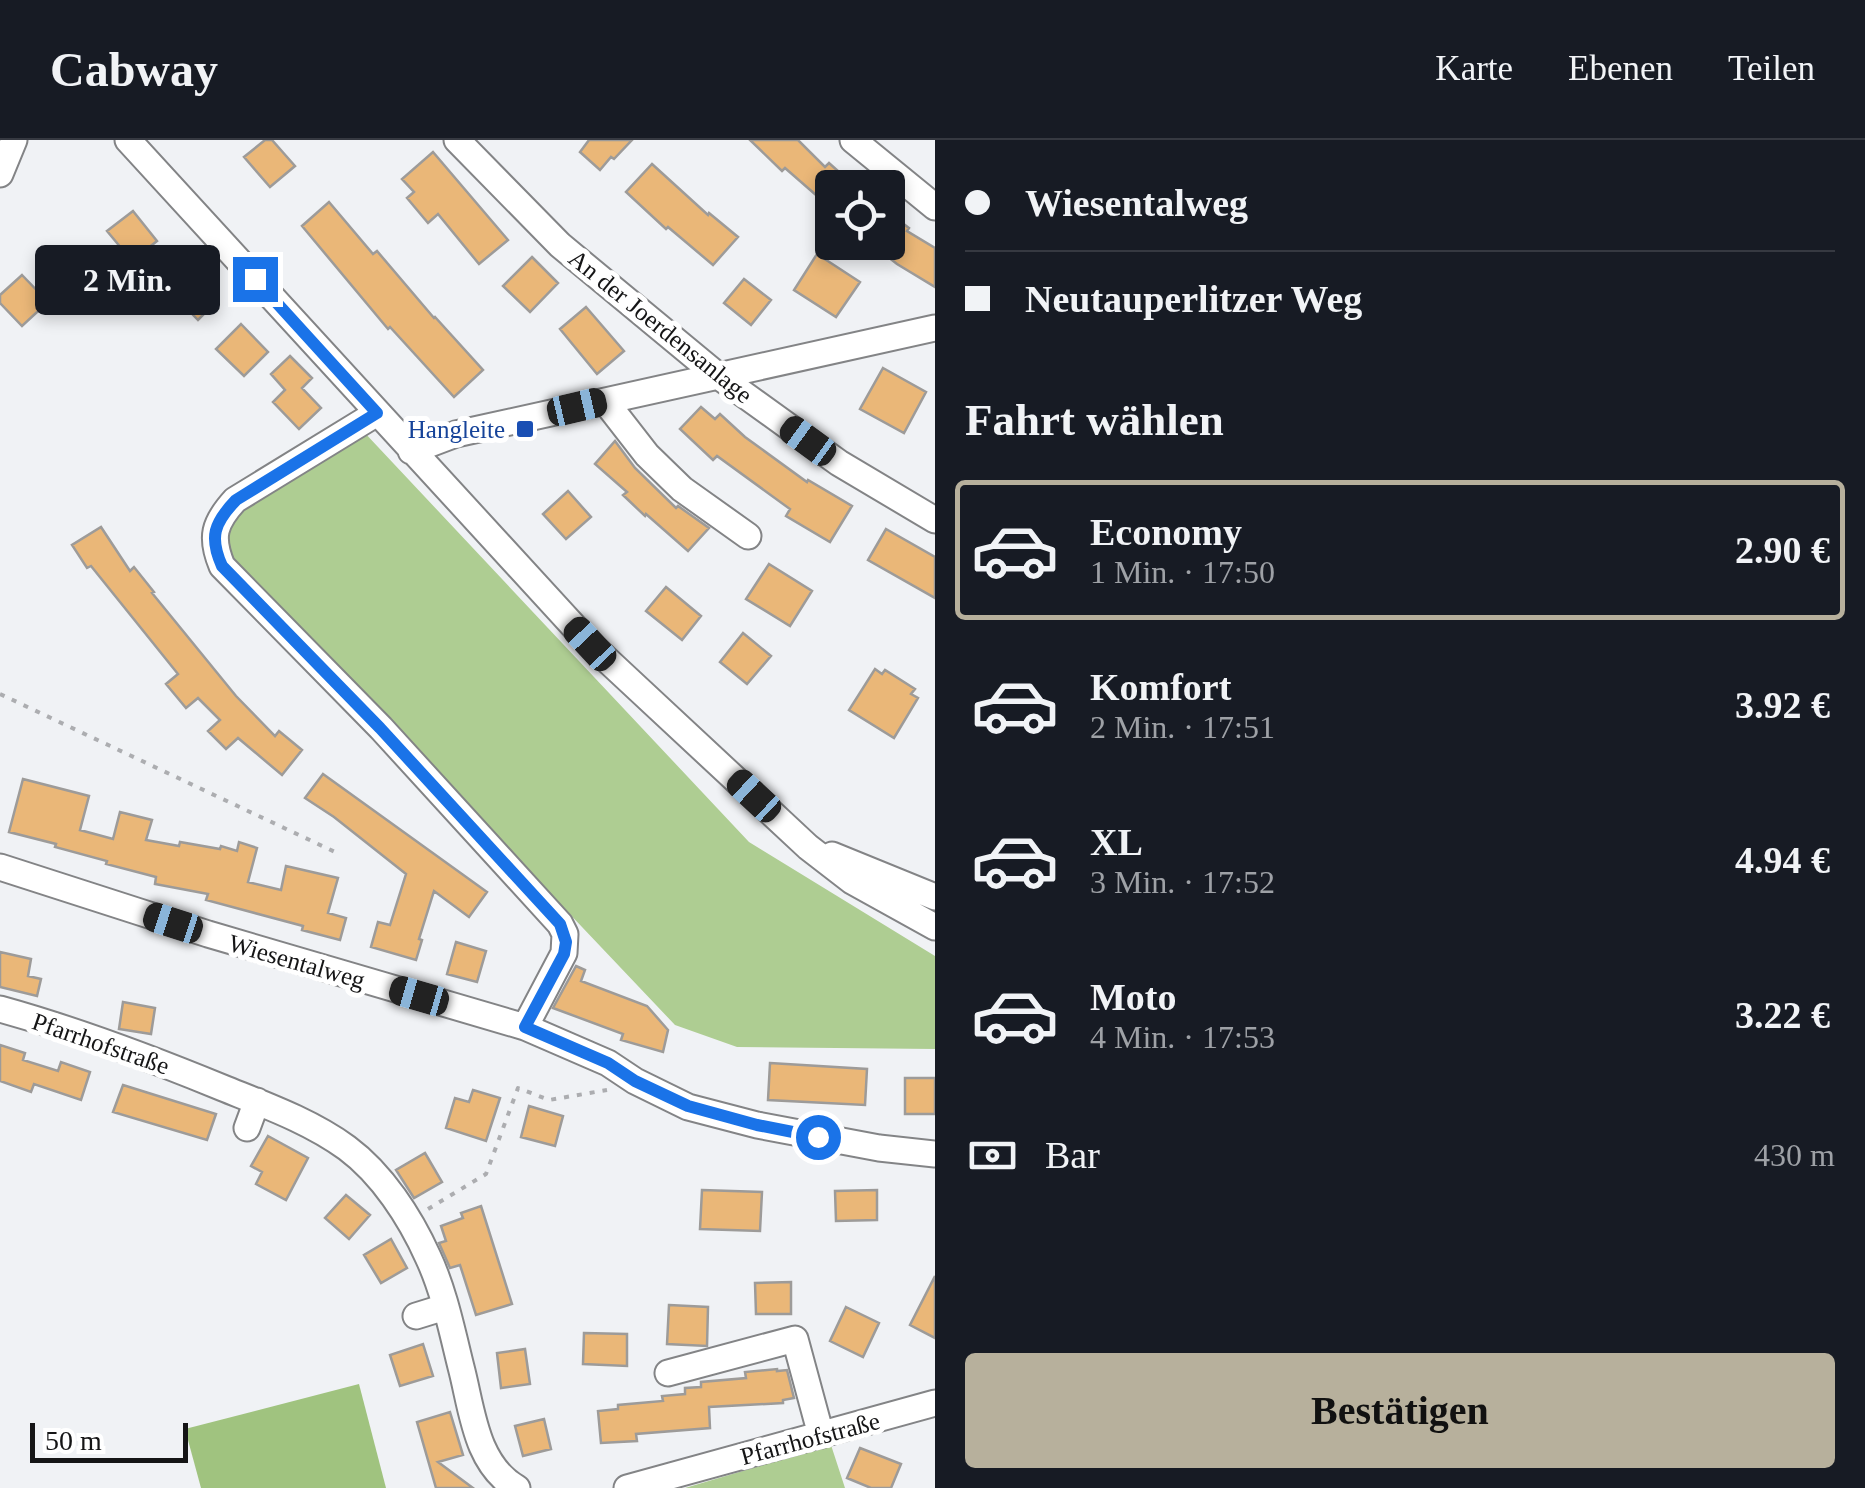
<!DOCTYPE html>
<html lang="de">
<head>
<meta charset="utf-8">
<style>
  :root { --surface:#171b24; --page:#20242c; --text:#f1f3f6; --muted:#9ea1a6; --line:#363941; --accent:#b7b09c }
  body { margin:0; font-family:Georgia,serif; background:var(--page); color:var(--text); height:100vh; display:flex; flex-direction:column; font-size:38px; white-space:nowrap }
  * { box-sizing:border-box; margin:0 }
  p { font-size:32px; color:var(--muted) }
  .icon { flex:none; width:55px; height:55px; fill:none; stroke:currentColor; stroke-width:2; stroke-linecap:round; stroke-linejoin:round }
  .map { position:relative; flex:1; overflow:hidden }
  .side { display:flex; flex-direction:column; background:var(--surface); width:930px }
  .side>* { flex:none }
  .banner { display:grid; align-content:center; height:220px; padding:0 30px; background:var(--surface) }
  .buttons { position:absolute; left:815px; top:30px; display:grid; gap:20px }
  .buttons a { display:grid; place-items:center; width:90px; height:90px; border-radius:10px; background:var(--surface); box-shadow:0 5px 15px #0003; font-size:50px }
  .scale { position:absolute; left:30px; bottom:25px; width:158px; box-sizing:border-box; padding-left:10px; border:5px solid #151516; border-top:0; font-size:28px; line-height:35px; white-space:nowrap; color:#151516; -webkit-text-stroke:8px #fff; paint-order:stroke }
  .end { position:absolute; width:45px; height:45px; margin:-22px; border:12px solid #1a73e8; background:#fff; box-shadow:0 0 0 5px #fff }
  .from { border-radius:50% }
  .bubble { position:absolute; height:70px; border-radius:10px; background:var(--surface); box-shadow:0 5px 15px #0003; font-size:32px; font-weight:800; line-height:70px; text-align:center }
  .car { position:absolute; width:30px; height:60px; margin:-30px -15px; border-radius:12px; box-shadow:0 0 8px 2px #0007; background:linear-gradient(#222 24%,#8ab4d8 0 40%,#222 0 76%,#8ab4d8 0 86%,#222 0) }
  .banner b { display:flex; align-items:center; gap:35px; height:95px; font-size:38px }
  .banner b+b { border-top:2px solid var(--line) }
  .banner i { width:25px; height:25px; background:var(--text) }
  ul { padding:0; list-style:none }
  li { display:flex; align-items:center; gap:30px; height:140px; margin:0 20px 15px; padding:0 10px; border:5px solid transparent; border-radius:10px }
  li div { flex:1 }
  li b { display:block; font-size:38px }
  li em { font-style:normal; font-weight:800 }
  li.on { border-color:var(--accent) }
  li>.icon { width:90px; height:90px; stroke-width:1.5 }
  h2 { padding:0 30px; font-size:45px; line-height:120px }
  .pay { display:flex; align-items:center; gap:25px; height:110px; padding:0 30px; font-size:38px }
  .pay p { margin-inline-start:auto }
  .cta { display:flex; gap:20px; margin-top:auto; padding:20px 30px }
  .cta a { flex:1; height:115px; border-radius:10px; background:var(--accent); color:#111; font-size:40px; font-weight:800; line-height:115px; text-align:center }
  header { display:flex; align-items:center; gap:60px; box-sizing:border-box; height:140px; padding:0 50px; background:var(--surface); border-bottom:2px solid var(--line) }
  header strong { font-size:48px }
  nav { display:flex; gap:55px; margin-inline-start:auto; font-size:35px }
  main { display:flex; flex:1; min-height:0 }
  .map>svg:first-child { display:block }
</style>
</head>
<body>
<header>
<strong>Cabway</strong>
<nav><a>Karte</a><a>Ebenen</a><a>Teilen</a></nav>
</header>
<main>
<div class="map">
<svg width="935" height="1348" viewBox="0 0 935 1348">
  <rect width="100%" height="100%" fill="#f0f2f5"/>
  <!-- green -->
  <path fill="#aecd92" d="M363,291L749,702L935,816V909L737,907L675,885L231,417L222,388L227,373Z
    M831,1305L845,1348H685Z"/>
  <!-- forest -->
  <path fill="#a0c37f" d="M359,1244L386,1348H201L185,1289Z"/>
  <!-- building -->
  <path fill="#eab778" stroke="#9d9b99" stroke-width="2.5" d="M265,0H272L295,26L270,47L244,17Z
    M589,0H632L614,19L611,17L600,30L580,12Z
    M750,0H798L825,27L829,23L857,48H832V69L785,28L782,31Z
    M433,12L508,100L479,124L438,74L428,83L407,58L414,52L402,39Z
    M652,24L708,75L709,73L738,97L713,125L668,87L666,89L626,52Z
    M329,62L373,114L377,111L434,178L435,177L483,230L454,257L390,187L388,189L302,86Z
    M133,71L157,101L132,121L107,91Z
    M888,72L909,88L907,91L935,108V147L897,124L869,102H888Z
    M817,114L860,142L836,177L794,150Z
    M532,117L558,143L530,172L503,146Z
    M188,127L218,160L198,180L166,147Z
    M22,135L48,162L22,186L0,163V155Z
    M744,139L771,160L751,185L724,163Z
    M586,167L624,211L597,234L560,189Z
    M241,184L268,212L244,236L216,209Z
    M290,216L312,238L302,248L321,268L299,289L273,262L285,250L271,234Z
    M883,228L926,252L904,293L860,269Z
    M701,267L715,279L720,274L745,297L807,342L808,340L852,366L830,402L786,376L790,369L717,316L713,320L680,289Z
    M615,301L635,328L676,368L678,366L709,388L688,411L646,374L645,376L623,355L627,352L595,324Z
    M568,351L591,377L566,399L543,374Z
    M101,387L130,431L134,427L154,452L152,453L236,556L275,596L279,591L302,610L282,635L238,598L226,609L208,591L220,580L198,558L186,568L166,544L178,534L91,426L87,428L72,405Z
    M886,389L935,417V458L868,420Z
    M769,424L812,451L790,486L746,459Z
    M666,447L701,476L682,500L646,471Z
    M743,493L771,516L747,544L720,522Z
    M875,529L882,534L885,530L915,549L911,554L918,558L894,598L849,570Z
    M323,634L487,752L469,777L434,751L419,799L422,800L416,820L371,807L378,782L390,785L406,734L334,677L305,658Z
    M23,639L89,656L80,690L113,699L120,672L152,680L146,700L179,706L180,702L220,709L221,706L237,711L239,702L257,708L248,742L281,750L286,726L338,738L328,773L346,778L340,800L302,790L303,786L206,760L208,754L155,744L156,737L106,724L107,721L55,707L56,704L9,692Z
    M456,802L486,811L477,842L447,834Z
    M0,812L31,819L28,836L41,839L37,856L0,847Z
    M576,826L585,830L581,841L647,866L668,890L663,912L621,900L623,894L553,868Z
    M123,862L155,868L151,894L119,889Z
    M0,905L25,913L23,920L58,931L61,922L90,932L81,960L34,944L31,952L0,941Z
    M770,923L867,929L865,965L768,960Z
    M905,938H935V974H905Z
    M123,945L216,974L207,1000L113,972Z
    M473,950L500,958L486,1001L446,988L455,958L469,962Z
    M529,966L563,976L555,1006L521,997Z
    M268,996L308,1018L286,1060L256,1044L262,1032L251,1026Z
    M425,1013L442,1042L414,1058L396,1030Z
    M702,1050L762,1052L760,1091L700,1089Z
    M877,1050V1080L836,1081L835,1051Z
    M346,1055L370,1075L349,1099L325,1078Z
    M481,1066L512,1164L476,1175L460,1125L450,1128L439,1103L446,1101L441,1086L463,1078L461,1073Z
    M391,1099L407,1128L381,1143L364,1115Z
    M935,1136V1198L910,1185Z
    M791,1142V1174H756L755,1143Z
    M669,1165L708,1167L707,1206L667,1204Z
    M846,1167L879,1183L863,1217L830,1201Z
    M584,1193L627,1194V1226L583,1224Z
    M423,1204L433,1236L400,1246L390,1215Z
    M525,1209L530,1244L501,1248L497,1213Z
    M777,1229V1231L787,1230L794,1258L783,1260V1263L709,1267L710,1288L636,1294L637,1301L601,1303L598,1271L618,1269V1265L663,1261L662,1256L685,1254V1248L701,1247V1242L746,1238L745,1232Z
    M450,1272L463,1315L438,1322L473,1348H436L417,1282Z
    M544,1279L551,1309L523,1316L515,1286Z
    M860,1308L901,1324L891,1348H871L847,1338Z"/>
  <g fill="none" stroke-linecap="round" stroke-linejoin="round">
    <defs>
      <path id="minor" d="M128,0L590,504L808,707L852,741L935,787
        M457,0L560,105L717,235L839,323L935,380
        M853,0L935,67
        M0,34L14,0
        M605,261L647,315L682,349L748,396
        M377,273L235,360C214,383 210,397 222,426L381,588L560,784L565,794L564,813L525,887
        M411,311L456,294L935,188
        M832,715L935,757
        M0,727L208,794L525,887L608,923L635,941L688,967L757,985L879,1008L935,1014
        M0,869C76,890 150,918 223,948C265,965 310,981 347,1008C382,1034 410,1077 428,1117C444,1151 452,1191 461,1227C472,1268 475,1324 517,1348
        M247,988L257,961
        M416,1176L445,1167
        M668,1233L795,1199L821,1295
        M627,1348L935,1263"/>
    </defs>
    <!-- minor casing -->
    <use href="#minor" stroke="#838486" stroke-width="29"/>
    <!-- path -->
    <path stroke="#acadb0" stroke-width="4" stroke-dasharray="5 8" stroke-linecap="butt" d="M0,554L335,712
      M428,1069L486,1034L518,948L549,960L607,950"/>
    <!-- minor -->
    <use href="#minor" stroke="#fff" stroke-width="25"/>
  </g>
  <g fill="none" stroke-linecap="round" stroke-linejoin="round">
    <!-- route -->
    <path stroke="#1a73e8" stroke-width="12" d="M255,139L377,273L236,360C214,383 209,397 222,426L380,588L560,784L566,802L564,814L525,887L608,923L635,941L688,966L757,985L818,997"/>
  </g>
  <!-- markers -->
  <rect fill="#1a4fb4" stroke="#fff" stroke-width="4" x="515" y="279" width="20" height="20" rx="5"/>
  <g text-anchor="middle" stroke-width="10" stroke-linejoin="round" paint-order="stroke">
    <!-- street labels -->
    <g font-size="25" fill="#151516" stroke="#fff">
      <text transform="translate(661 186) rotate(39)" y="9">An der Joerdensanlage</text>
      <text transform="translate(297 821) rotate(16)" y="9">Wiesentalweg</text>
      <text transform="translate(101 903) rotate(19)" y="9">Pfarrhofstraße</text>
      <text transform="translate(810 1298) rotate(-15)" y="9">Pfarrhofstraße</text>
    </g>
    <!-- transit labels -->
    <g font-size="25" fill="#164399" stroke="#fff" text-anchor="end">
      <text x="505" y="298">Hangleite</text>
    </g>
  </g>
</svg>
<div class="buttons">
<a><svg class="icon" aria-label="locate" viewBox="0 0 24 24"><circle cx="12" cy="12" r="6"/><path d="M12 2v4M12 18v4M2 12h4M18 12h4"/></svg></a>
</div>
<div class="scale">50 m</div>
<i class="end from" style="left:818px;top:997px"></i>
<i class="end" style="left:255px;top:139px"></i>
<div class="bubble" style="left:35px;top:105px;width:185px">2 Min.</div>
<i class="car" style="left:577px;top:267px;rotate:77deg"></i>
<i class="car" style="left:808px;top:301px;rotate:306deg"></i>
<i class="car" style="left:590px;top:504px;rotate:317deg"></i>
<i class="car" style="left:754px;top:656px;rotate:313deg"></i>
<i class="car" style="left:173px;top:783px;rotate:288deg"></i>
<i class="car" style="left:419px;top:856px;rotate:286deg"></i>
</div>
<section class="side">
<div class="banner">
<b><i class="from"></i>Wiesentalweg</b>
<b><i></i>Neutauperlitzer Weg</b>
</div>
<h2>Fahrt wählen</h2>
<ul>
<li class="on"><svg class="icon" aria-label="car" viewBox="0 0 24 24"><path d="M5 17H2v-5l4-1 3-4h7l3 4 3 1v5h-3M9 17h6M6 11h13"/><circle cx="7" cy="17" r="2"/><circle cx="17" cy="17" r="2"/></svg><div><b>Economy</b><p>1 Min. · 17:50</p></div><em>2.90 €</em></li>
<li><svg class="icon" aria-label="car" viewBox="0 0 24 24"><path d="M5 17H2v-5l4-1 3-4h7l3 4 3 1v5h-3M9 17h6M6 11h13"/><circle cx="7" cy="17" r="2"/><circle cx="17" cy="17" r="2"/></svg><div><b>Komfort</b><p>2 Min. · 17:51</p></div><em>3.92 €</em></li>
<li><svg class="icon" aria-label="car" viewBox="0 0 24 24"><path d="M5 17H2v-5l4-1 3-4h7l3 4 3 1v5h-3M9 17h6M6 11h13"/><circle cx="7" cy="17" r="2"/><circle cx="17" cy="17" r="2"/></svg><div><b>XL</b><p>3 Min. · 17:52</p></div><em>4.94 €</em></li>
<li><svg class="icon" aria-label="car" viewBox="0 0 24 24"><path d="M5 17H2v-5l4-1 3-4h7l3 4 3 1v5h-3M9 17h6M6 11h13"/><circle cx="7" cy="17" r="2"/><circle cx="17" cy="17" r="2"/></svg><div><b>Moto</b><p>4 Min. · 17:53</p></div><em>3.22 €</em></li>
</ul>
<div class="pay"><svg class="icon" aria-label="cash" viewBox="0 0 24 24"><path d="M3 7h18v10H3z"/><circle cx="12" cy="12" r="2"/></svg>Bar<p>430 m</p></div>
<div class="cta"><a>Bestätigen</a></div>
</section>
</main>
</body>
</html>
